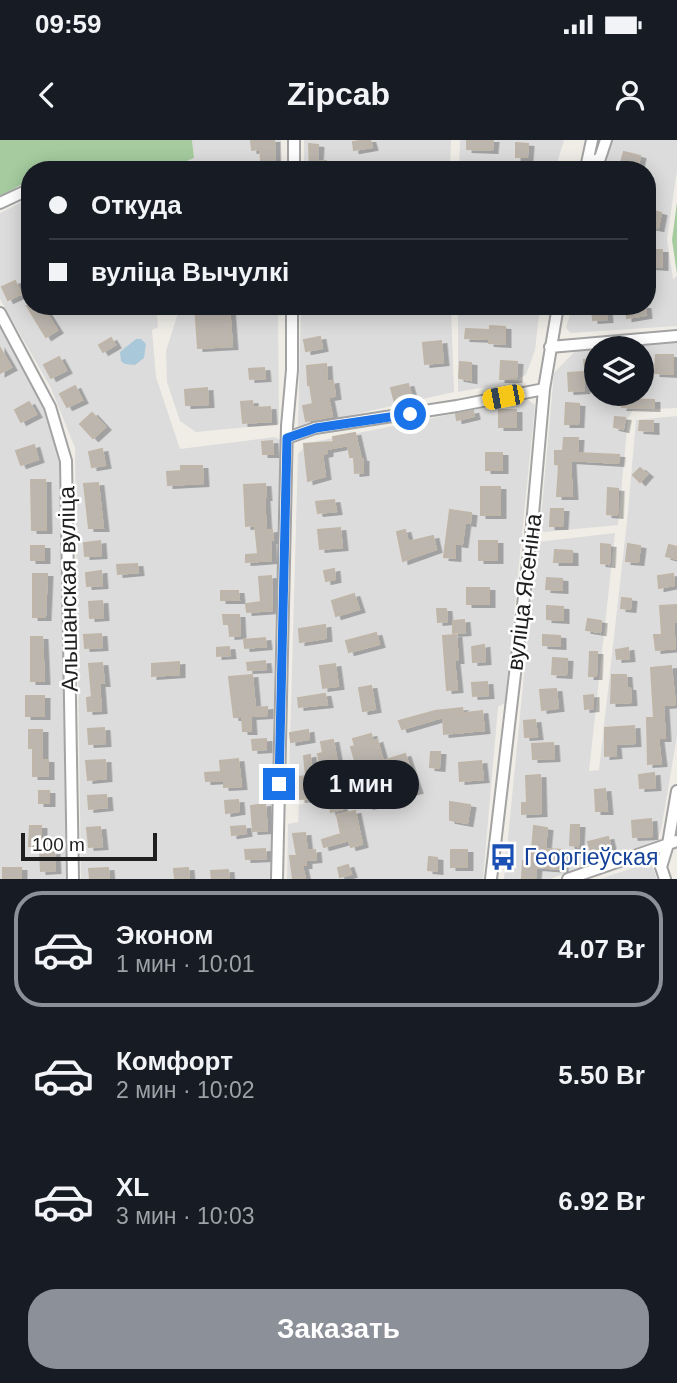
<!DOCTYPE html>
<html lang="ru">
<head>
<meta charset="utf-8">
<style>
  :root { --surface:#171b24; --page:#242831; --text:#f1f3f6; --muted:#9ea1a6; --line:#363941; --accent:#8c9099 }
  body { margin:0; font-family:Arial,sans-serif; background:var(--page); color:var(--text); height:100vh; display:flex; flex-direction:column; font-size:26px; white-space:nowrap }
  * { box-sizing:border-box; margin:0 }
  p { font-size:23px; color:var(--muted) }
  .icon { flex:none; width:38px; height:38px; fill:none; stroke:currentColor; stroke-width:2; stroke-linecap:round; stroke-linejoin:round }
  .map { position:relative; height:739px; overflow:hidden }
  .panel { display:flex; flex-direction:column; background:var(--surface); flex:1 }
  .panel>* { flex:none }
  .hud { position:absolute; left:21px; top:21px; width:635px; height:154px; border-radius:28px; box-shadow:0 4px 18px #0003; display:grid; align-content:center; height:154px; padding:0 28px; background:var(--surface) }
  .buttons { position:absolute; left:584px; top:196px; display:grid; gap:14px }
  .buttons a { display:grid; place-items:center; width:70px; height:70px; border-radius:50%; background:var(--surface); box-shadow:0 4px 18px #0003; font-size:35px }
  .scale { position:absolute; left:21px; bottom:18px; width:136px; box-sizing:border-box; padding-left:7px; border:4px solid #1f1f1f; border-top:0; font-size:19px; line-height:24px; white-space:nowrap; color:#1f1f1f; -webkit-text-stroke:5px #fff; paint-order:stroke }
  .end { position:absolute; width:32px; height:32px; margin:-16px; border:9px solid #1a73e8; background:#fff; box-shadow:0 0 0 4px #fff }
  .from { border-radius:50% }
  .bubble { position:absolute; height:49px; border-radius:24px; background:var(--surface); box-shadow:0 4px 18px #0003; font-size:23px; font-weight:600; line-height:49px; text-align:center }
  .car { position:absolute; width:21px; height:42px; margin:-21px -10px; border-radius:9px; box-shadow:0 0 5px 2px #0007; background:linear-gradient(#f5c518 24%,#345 0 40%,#f5c518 0 76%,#345 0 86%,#f5c518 0) }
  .hud b { display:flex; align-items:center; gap:24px; height:66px; font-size:26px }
  .hud b+b { border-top:2px solid var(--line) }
  .hud i { width:18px; height:18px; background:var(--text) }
  ul { padding:12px 0 0; list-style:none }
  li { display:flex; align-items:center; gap:21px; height:116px; margin:0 14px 10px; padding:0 14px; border:4px solid transparent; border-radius:28px }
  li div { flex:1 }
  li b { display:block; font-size:26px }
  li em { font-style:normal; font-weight:600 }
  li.active { border-color:var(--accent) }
  li>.icon { width:63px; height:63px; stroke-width:1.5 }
  .primary-button { display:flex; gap:14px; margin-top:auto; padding:14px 28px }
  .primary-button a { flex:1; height:80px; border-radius:28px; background:var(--accent); color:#fff; font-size:28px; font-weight:600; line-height:80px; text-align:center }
  .status { display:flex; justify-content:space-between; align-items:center; height:49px; padding:0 35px; background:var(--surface); direction:ltr }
  .status svg { height:19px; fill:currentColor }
  header { display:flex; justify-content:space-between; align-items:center; height:91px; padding:0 28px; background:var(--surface); font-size:32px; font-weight:600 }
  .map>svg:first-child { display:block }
</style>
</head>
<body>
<div class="status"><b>09:59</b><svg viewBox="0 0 49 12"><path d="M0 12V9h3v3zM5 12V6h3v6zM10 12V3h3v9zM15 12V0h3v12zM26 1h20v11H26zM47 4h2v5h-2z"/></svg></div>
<header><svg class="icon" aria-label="back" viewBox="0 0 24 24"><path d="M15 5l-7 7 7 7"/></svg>Zipcab<svg class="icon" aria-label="person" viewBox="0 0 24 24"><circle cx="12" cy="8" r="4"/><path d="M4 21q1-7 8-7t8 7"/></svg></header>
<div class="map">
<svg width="677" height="739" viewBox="0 0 677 739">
  <defs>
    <filter id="shadow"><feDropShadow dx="5.5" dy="3" stdDeviation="0" flood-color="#0004"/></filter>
  </defs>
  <rect width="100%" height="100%" fill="#efede6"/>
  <!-- residential -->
  <path fill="#dddcdc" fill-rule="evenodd" d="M192,0H281L280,30H165L194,18Z
    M304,0H451L450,30H304Z
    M460,0H564L555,30H459Z
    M612,0H677V30L667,99L673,139L677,136V186L571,193L566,188L573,166H648V30H601Z
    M30,58V166H135L157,175L158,187L152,190L156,237L180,309L275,297L284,302L275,486L271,739H81L75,308L51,248L0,159V73Z
    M182,166H278L279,284L196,292L180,281L167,242L166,211L178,173Z
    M301,166H451L454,252L298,287Z
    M458,166H540L535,210L526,235L508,243L458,252Z
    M0,186L47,272L60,310L66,739H0Z
    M677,203V268L633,270L628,278L618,385L544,392L540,389L554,233L577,209ZM597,208H642V254H597Z
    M527,259L535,265L505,563L498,567L483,739H287L288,684L298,682L299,665L315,661L312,635L289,638L298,314L308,303Z
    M677,276V596L661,690L657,700L550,739H504L537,402L615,393L589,631L599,630L628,372L636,280Z
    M651,722L657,739H600Z"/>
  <!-- forest -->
  <path fill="#a5cb9e" d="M0,0H192L194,18L165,30H114L90,21H77L53,30H30V40L0,56Z
    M677,62V134L672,100Z"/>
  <!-- water -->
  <path fill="#a9c8d9" d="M136,199H141L146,204L144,218L135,225L125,224L121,221L120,212Z"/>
  <!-- building -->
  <path fill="#bcb6af" stroke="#bfb6a9" stroke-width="2" filter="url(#shadow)" d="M251,0H274L275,30H262L260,9L252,10Z
    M365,0H370L372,7L354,10L353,2Z
    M467,0H493L492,10L467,9Z
    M516,3L528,4L527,17H516Z
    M309,4L318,5L317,22L326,21L327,30H310Z
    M624,12L640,16L637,30L619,29Z
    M650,70L661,73L658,88L648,86Z
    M650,110H662V127L650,126Z
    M15,141L21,154L8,160L2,147Z
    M27,166H42L57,190L46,197Z
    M195,166H229L232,206L198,208Z
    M592,166H606L607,179L593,180Z
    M626,166H645L646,175L627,178Z
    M490,186L505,187V204L489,203V199L465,198L466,189L490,190Z
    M320,197L322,208L306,211L304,200Z
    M111,198L115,205L103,212L99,205Z
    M441,201L443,222L425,224L423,203Z
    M0,208L11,227L0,233Z
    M656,215H673V234L655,233Z
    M59,217L66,230L51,238L44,225Z
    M597,219V233L586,235L584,220Z
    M501,221L517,222L516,239H500Z
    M460,222L471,223V240L459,238Z
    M326,224L327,242L333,241L335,256L328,257L332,276L306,281L303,266L313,264L310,245H308L307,226Z
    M264,228L265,238L250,239L249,229Z
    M583,232L584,250L569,251L568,233Z
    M408,244L412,258L395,263L391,248Z
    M75,246L82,260L67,267L60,254Z
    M207,248L208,264L186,265L185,250Z
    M623,259L654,260V268L622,267Z
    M252,261L253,268L270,267L271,281L243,283L241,262Z
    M29,262L36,274L21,282L15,270Z
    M566,263L579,264L578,284H565Z
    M499,270H516V287H499Z
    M473,271L474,276L457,280L456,274Z
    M92,273L105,287L93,298L80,284Z
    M615,277L625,278L623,289L614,287Z
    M640,281H653V291L639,290Z
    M355,293L361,319H363V332L355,333L354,317H350L348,305L327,309V313L322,314L325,336L308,341L304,304L334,302L333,297Z
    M564,298H578L577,313L619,315L618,323L570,320L572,356H557L559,325L555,324V311H563Z
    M272,301L273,314H263L262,302Z
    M34,305L38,319L21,325L16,311Z
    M102,309L105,325L92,327L89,312Z
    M486,313H502V330H486Z
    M181,326H202L203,343L168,345L167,332L181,331Z
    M640,328L647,334L640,342L633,335Z
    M31,340H45L46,390H32Z
    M98,343L103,388H89L84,344Z
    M265,344L266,357H264L266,391L272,390L273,400H270L271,420L246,422V415L258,414L255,385L246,386L244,345Z
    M481,347H500V375H481Z
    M608,348L618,349L617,375L607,374Z
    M334,360L336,371L318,373L316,362Z
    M551,369H563L562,386H550Z
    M450,370L471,373L470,383L465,382L462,404L455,403V418L444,417Z
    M340,388L342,407L320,409L318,390Z
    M405,390L408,402L433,396L436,409L403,421L397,392Z
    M100,401L101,415L85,416L84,403Z
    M479,401H497V420H479Z
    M601,404L610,405L609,424L601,423Z
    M628,404L640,406L638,422L626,421Z
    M669,405L677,407V419L666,416Z
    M31,406H44V420H31Z
    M555,410L572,411V422H554Z
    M137,424L138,432L118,434L117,425Z
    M334,429L335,439L326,441L324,431Z
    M101,431L102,445L87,446L86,433Z
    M33,434H47L45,477H33Z
    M673,434L674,445L659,448L658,436Z
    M271,436L272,470L247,472L246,464L261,462L259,437Z
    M547,438L562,439V450L546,449Z
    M467,448H489V464H467Z
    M221,451H238L239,460H221Z
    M354,454L359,469L336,476L332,461Z
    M622,458L631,459L630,469L621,468Z
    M102,461L103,477L90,478L89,462Z
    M677,465V481L673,482L675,508L656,510L654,495H662L660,466Z
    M547,466L563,467V480L547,479Z
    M437,469H446L447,481L438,482Z
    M223,475H239L240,495L230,496L229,484H224Z
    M588,479L601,481L600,492L586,490Z
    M464,480L465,492L453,493V481Z
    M325,485L326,498L300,502L299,489Z
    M376,493L379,504L349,512L346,501Z
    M101,494L102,507L85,508L84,495Z
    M456,495L458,520H454L457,549L447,550L443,496Z
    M543,495L560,496V506L543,505Z
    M31,497H42L44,541H31Z
    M265,498L266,506L245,508L244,500Z
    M484,505L485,521L473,522L472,507Z
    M229,507L230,515L217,516V508Z
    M628,508L629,518L617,519L616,510Z
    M590,512H597L596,536H589Z
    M553,518L567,519L566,535L552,534Z
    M265,521L266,529L248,530L247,523Z
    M179,522V534L152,536V524Z
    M102,523L104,543H99L101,570L88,571L87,558L92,557L89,524Z
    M335,524L338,546L323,548L320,526Z
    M671,526L675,564L663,565L665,598H658L661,623L648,624L647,578H654L651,528Z
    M252,535L255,568L267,567V575L250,576L251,591H243L242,577H234L229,537Z
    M612,535H626L627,548H630L631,562L611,563Z
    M487,542L488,555L473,556L472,543Z
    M371,546L375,569L363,571L359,548Z
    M556,549L558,568L542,570L540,550Z
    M325,554L327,564L299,567L298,558Z
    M593,555V568L585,569L584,556Z
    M26,556H44V576H26Z
    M462,568L463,572L457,574L482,571L484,590L444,594L443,577L402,589L399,581L435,571Z
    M535,580L537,596L525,597L524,581Z
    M634,586L635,603L615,604L616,615L605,616V588Z
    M104,588L105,603L89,604L88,589Z
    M29,590H42V620H48V636H33V608H29Z
    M308,590L309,599L291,602L290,593Z
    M371,594L373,602L377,600L383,621L405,614L417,650L396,655L392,638L377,643L383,662L368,666L363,649L338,654L335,640L359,635L351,607L355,606L353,599Z
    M266,599V609L253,610L252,600Z
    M333,600L337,622L320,625L318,614L323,613L321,602Z
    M553,603L554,618L533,619L532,604Z
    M431,612H440L439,628L430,627Z
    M310,615L315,658L300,659L298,637L306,636L304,616Z
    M238,619L241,646L224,647V640L206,641L205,633L221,632L220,621Z
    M105,620L106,638L88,640L86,621Z
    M481,621L483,639L460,641L459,623Z
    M654,633L655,647L640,648L639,635Z
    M540,635L541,673L522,674V663H527L526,636Z
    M605,649L607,671H596L595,650Z
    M39,651H49V663H39Z
    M106,655L107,667L89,669L88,656Z
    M339,659L342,669L331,672L328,661Z
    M238,660L239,671L226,673L225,661Z
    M450,662L470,665L467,683L450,680Z
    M265,664L267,690L253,691L251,666Z
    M355,671L362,704L351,707L349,700L324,707L322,700L341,694L337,675Z
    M651,679L652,696L633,697L632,681Z
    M571,685H579L578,706L570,705Z
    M30,686H41V706H29Z
    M245,686L246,693L232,695L231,687Z
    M534,686L547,688L545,709L563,710L562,729L536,727L535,739L522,738L523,721H531Z
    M100,687L102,706L89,707L87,688Z
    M305,693L307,711L315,710L316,719L306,720V725H302L305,739H293L290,716H297L293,694Z
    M608,697L611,710L592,715L588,702Z
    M265,709L266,718L246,719L245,710Z
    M451,710H467V727H451Z
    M54,712L55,730L41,731L40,713Z
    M429,717L437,718V731L428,730Z
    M348,725L351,734L340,737L338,728Z
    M3,728H21V739H3Z
    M108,728L109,739H90L89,729Z
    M188,728L189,738L175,739L174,729Z
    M228,730L229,739H212L211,731Z"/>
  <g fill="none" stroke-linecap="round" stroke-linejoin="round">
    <defs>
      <path id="minor" d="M587,25L600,18L606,0
        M586,28L592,0
        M92,30L97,28
        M294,30V0
        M0,63L30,49
        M0,173L50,267L66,321L73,739
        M550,207L677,196
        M287,298L315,288L457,266L544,249
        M277,739L287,286L292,230V166
        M491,739L531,397L544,249L558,166
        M568,739L677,701
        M665,739L661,727L668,704L677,651"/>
    </defs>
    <!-- minor casing -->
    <use href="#minor" stroke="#a3a3a3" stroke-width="14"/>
    <!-- minor -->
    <use href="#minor" stroke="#fff" stroke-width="10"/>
  </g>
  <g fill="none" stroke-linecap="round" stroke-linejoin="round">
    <!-- route -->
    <path stroke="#1a73e8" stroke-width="9" d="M279,644L287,298L316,288L410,274"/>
  </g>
  <!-- icons -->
  <defs>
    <symbol id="bus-bare" viewBox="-9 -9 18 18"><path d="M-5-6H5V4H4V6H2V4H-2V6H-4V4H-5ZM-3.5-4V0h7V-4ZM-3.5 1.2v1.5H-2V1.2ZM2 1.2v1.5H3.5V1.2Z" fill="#1a4fb4" stroke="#fff" stroke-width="2.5" paint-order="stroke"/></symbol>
  </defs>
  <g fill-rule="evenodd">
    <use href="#bus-bare" x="484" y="698" width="38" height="38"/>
  </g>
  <g text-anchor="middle" stroke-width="5" stroke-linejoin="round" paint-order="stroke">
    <!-- street labels -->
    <g font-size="23" fill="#1f1f1f" stroke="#fff">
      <text transform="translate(68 449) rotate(-91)" y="8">Альшанская вуліца</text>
      <text transform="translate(524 452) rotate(-83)" y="8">вуліца Ясеніна</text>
    </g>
    <!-- transit labels -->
    <g font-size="23" fill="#164399" stroke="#fff" text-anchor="start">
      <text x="524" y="725">Георгіеўская</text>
    </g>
  </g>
</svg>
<div class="buttons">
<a><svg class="icon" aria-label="layers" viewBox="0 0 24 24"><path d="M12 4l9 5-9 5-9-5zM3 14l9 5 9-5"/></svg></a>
</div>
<div class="scale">100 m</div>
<i class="end from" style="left:410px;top:274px"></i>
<i class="end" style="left:279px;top:644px"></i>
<div class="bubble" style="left:303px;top:620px;width:116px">1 мин</div>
<i class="car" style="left:503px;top:257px;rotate:259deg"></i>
<div class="hud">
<b><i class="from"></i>Откуда</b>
<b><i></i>вуліца Вычулкі</b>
</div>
</div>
<section class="panel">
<ul>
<li class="active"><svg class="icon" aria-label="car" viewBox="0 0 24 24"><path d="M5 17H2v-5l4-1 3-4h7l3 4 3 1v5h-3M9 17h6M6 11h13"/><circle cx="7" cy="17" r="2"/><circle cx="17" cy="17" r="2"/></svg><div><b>Эконом</b><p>1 мин · 10:01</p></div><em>4.07 Br</em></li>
<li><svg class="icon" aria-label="car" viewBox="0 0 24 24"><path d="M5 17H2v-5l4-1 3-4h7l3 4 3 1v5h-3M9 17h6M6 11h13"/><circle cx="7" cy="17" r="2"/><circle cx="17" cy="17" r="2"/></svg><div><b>Комфорт</b><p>2 мин · 10:02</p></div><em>5.50 Br</em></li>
<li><svg class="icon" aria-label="car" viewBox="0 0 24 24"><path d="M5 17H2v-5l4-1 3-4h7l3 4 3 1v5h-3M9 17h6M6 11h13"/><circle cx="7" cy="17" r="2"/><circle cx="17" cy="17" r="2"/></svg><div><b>XL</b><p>3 мин · 10:03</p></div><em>6.92 Br</em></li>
</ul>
<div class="primary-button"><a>Заказать</a></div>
</section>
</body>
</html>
